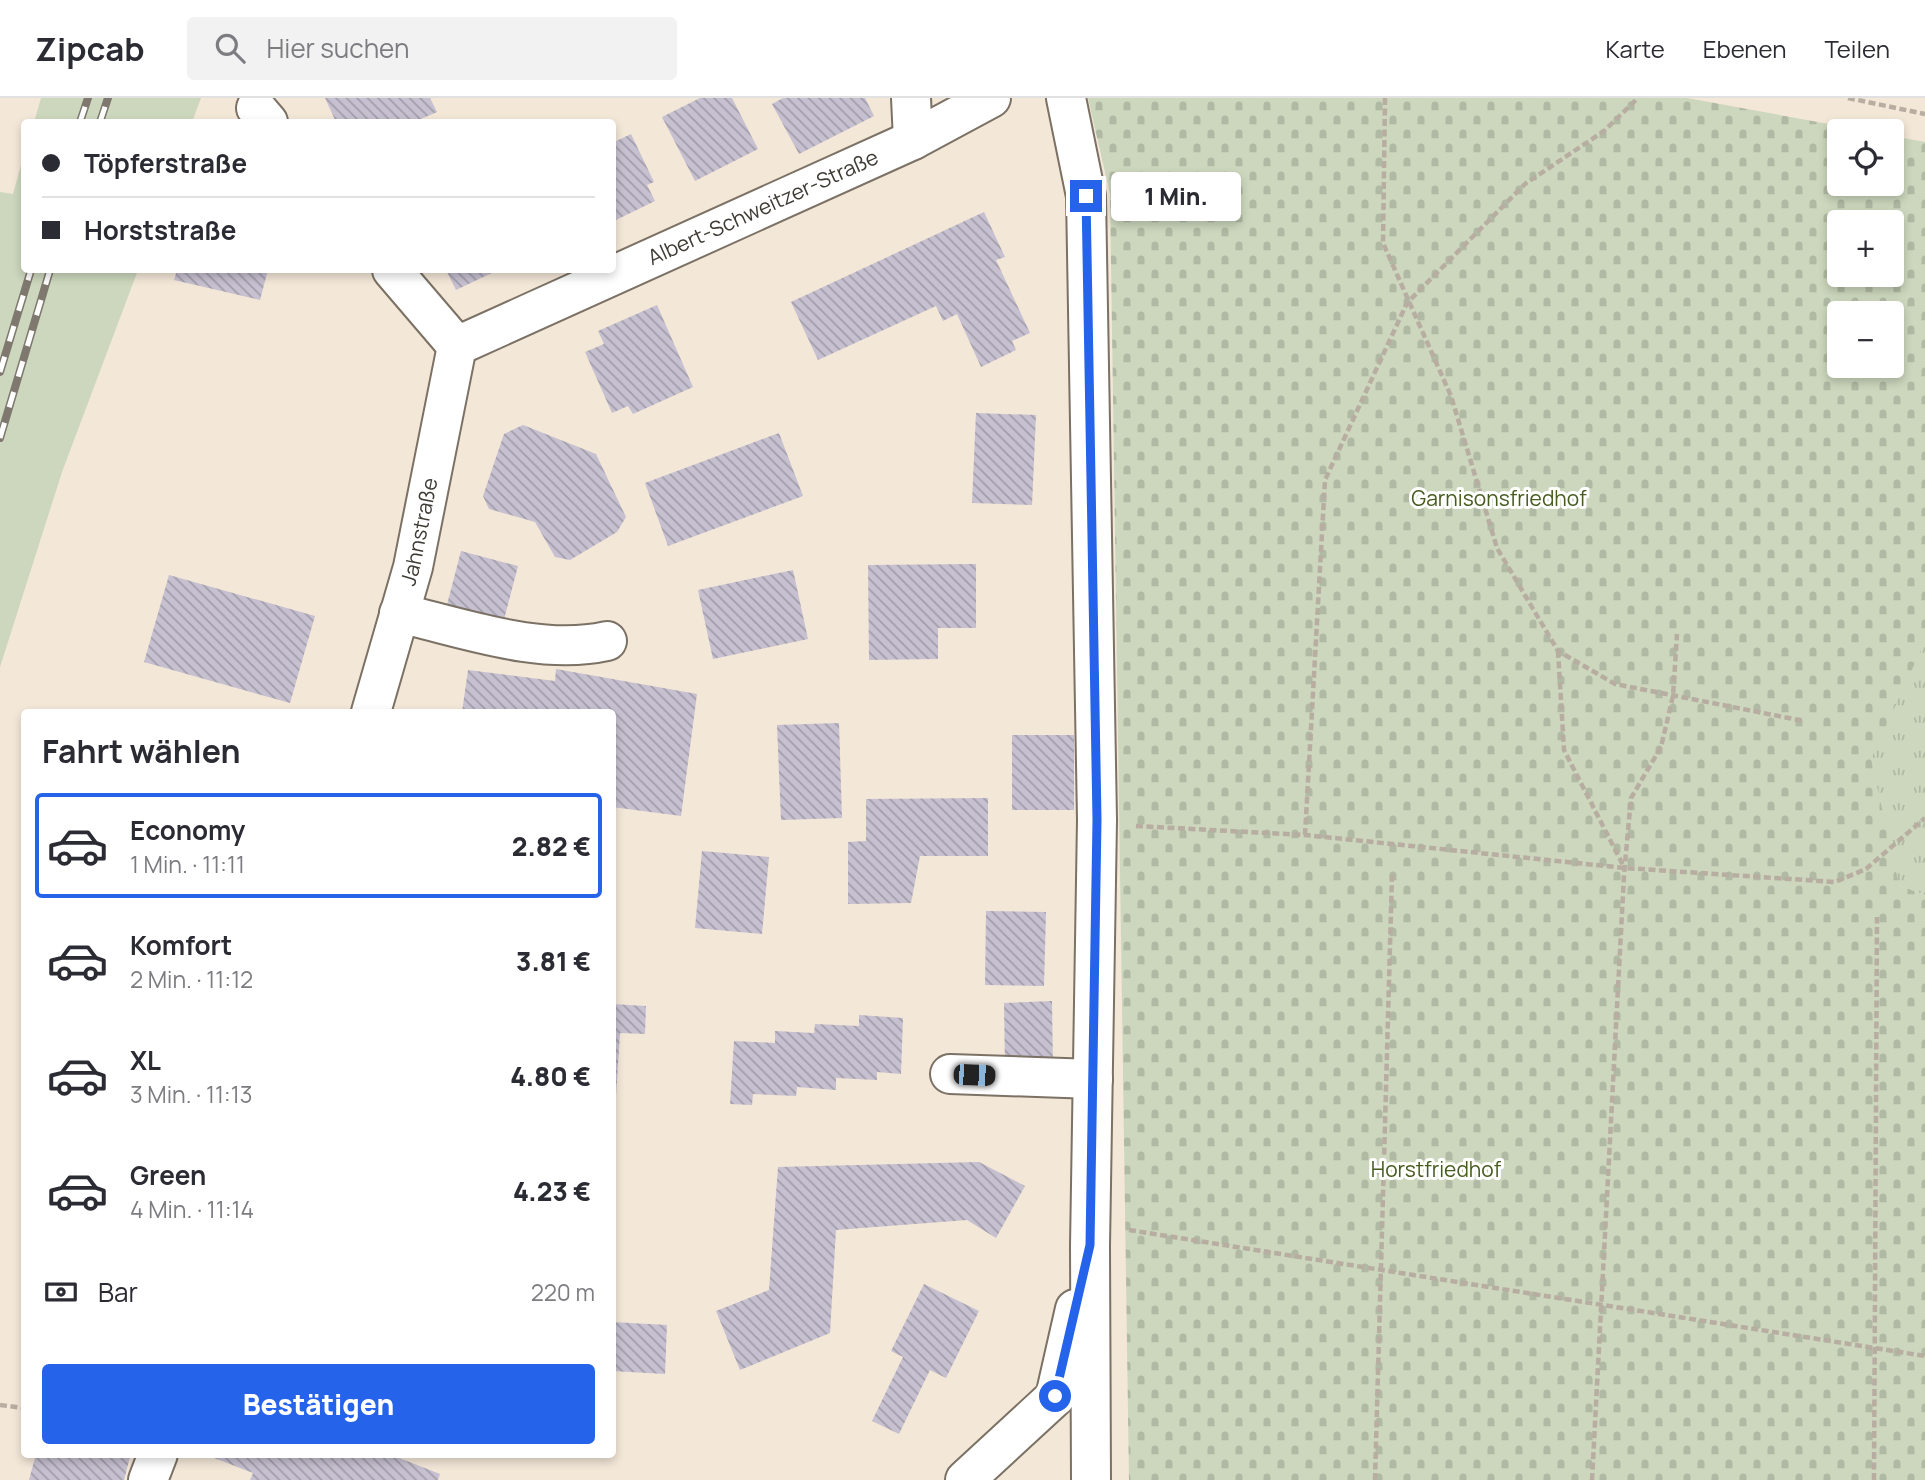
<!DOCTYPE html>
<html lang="de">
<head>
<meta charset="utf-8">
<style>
  :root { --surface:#fff; --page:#f2f2f3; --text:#2b2b33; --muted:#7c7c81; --line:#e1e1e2; --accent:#2563eb }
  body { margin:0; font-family:Manrope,sans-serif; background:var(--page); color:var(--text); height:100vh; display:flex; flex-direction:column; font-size:26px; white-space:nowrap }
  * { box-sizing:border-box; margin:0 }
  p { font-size:23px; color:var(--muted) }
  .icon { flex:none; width:38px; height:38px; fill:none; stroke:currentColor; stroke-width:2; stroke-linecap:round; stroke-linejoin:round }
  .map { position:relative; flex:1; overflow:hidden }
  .side { position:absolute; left:21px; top:611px; width:595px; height:749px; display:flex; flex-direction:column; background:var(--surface); border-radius:7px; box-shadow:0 4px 10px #0003 }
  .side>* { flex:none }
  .hud { position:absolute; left:21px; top:21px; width:595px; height:154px; border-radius:7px; box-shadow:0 4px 10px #0003; display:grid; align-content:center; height:154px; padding:0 21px; background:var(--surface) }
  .tools { position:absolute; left:1827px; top:21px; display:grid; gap:14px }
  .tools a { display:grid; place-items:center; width:77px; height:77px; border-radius:7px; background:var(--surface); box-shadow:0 4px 10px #0003; font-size:35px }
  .end { position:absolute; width:32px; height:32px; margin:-16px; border:9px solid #2563eb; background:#fff; box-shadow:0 0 0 4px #fff }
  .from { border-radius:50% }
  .bubble { position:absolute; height:49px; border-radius:7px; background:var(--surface); box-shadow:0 4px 10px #0003; font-size:23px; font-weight:800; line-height:49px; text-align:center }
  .car { position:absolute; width:21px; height:42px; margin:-21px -10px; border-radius:9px; box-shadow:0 0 5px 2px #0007; background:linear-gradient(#222 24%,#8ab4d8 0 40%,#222 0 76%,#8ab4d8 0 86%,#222 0) }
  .hud b { display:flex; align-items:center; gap:24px; height:66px; font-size:26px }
  .hud b+b { border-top:2px solid var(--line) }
  .hud i { width:18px; height:18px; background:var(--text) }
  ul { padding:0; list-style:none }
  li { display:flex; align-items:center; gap:21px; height:105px; margin:0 14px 10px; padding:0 7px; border:4px solid transparent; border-radius:7px }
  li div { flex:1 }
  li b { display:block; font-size:26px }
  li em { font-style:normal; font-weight:800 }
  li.current { border-color:var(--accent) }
  li>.icon { width:63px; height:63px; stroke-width:1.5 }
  h2 { padding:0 21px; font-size:32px; line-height:84px }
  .pay { display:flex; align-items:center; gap:18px; height:77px; padding:0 21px; font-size:26px }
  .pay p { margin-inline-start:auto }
  .cta { display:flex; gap:14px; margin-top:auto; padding:14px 21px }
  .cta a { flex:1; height:80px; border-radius:7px; background:var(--accent); color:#fff; font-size:28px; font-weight:800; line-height:80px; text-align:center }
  header { display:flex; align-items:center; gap:42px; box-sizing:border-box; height:98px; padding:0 35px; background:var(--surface); border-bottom:2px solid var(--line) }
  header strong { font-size:33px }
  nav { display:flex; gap:38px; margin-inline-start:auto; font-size:24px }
  .search { width:490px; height:63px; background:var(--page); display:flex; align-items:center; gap:18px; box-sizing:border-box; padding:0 24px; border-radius:7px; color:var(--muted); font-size:26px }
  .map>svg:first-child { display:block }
</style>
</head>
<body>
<header>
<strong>Zipcab</strong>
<div class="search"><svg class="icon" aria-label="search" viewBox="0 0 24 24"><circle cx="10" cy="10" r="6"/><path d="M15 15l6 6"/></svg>Hier suchen</div>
<nav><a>Karte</a><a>Ebenen</a><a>Teilen</a></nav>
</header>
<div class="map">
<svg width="1925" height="1382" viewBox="0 0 1925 1382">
  <defs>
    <pattern id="cemetery-stones" width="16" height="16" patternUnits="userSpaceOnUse" patternTransform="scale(1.75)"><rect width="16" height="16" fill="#ccd7bd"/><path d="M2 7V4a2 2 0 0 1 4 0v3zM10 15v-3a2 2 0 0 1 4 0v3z" fill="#b0b9a3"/></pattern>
    <pattern id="park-tufts" width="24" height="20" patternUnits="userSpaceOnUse" patternTransform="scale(1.75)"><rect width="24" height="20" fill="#ccd7bd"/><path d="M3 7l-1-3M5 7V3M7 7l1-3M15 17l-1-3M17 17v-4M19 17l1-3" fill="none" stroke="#b0b9a3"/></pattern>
    <pattern id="building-back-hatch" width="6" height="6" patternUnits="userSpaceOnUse" patternTransform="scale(1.75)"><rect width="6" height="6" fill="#c6c0d0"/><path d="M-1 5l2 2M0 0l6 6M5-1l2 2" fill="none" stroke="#a29daa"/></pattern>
  </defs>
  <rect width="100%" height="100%" fill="#f3e7d8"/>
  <!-- grass -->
  <path fill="#ccd7bd" d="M41,0H201L192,24H34Z
    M24,56V172H138L62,374L0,569V94L13,96Z"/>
  <!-- cemetery -->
  <path fill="url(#cemetery-stones)" fill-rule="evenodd" d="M1088,0H1687L1867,33H1839V86H1892V38L1925,44V543L1918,562L1899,787L1925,797V1382H1129L1110,96ZM1839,124H1892V177H1839ZM1839,215H1892V268H1839Z"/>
  <!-- park -->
  <path fill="url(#park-tufts)" d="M1925,543V797L1899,787L1871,661Z"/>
  <!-- building -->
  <path fill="url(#building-back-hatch)" d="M325,0H430L437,14L414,24H336Z
    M700,0H732L758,51L695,83L662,19Z
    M783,0H865L874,18L799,56L772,6Z
    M631,36L654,84L647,87L655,103L616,122L612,115V45Z
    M984,114L1005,159L996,162L1030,235L1012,243L1016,252L981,269L957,216L943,223L936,208L818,262L791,204Z
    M177,172H268L260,202L174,182Z
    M446,172H498L456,192Z
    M657,207L693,289L633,316L628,308L612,315L585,254L604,246L598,233Z
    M976,315L1036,317L1032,407L972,405Z
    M523,327L596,356L626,419L617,434L570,462L555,459L535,424L489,411L483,398L504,336Z
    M779,335L803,398L668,448L645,385Z
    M461,453L518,468L500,537L443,522Z
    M976,466V530H938V561L869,562L868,467Z
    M793,472L808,541L713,561L698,492Z
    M169,477L315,518L290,605L144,564Z
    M556,571L697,596L681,718L612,709V614H462L468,572L555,583Z
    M839,625L842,720L781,722L777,627Z
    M1012,637H1074V712H1012Z
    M988,700V758H920L911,805L848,806V744L866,743V701Z
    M702,753L769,759L762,836L695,830Z
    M986,813L1046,814L1044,888L985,887Z
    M1052,903L1053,970L1005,972L1004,905Z
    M612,906L646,908L645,936L620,935L616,997H612Z
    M859,917L903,920L901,976L877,974V982L836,980V992L797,989L796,998L753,996L752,1007L730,1006L734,943L775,945V933L814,935L815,926L859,928Z
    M979,1064L1025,1088L996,1140L967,1122L836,1132L830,1235L740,1272L716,1213L769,1192L778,1069Z
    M924,1186L979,1213L946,1280L930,1272L899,1336L872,1323L903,1259L891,1253Z
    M612,1224L667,1227L665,1276L612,1273Z
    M36,1356H120L130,1359L124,1382H29Z
    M204,1356H389L440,1376L438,1382H250L253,1375Z"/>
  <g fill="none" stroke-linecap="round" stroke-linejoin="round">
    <defs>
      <g id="minor">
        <path d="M911,0L913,42"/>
        <path d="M1066,0L1086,98L1097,722L1090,1148L1091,1382"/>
        <path d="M256,10L268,24"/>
        <path d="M392,172L457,248"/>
        <path id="s1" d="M457,248L913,42L991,0"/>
        <path d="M399,515C464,530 540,558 607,543"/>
        <path id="s2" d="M371,614L413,469L457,248"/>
        <path d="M950,976L1093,981"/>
        <path d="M148,1382L158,1356"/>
        <path d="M965,1382L1055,1299L1075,1211"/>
      </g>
    </defs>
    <!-- minor casing -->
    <use href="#minor" stroke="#7b7164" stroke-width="42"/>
    <!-- path -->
    <path stroke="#b7ada1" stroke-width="4.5" stroke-dasharray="7 3.5" stroke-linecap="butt" d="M1385,0L1383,145L1451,298L1497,450L1558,553L1615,586L1804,623
      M1848,0L1925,16
      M1558,553L1564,652L1624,769
      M1136,728L1305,737L1625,770L1835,784L1866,771L1925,720
      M1305,737L1325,382L1407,205L1525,86L1604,33L1638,0
      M1129,1132L1925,1258
      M0,1307L24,1310
      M1375,1382L1392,777
      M1592,1382L1624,777L1631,700L1661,649L1673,598L1677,536
      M1874,1382L1877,819"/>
    <!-- minor -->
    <use href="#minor" stroke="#fff" stroke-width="38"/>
    <defs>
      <path id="rail" d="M80,24L88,0
        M100,24L108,0
        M0,274L31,172
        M0,340L50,172"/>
    </defs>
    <!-- rail casing -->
    <use href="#rail" stroke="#7f786f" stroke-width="8"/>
    <!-- rail -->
    <use href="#rail" stroke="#fff" stroke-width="5" stroke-dasharray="16" stroke-linecap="butt"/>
  </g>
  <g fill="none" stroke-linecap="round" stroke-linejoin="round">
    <!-- route -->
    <path stroke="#2563eb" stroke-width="9" d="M1055,1298L1090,1147L1097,722L1086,98"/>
  </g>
  <g text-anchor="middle" stroke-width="6" stroke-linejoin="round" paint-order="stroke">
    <!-- street labels -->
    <g font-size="21" fill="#3f3b35" stroke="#fff">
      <text dy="7" stroke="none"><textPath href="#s1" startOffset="336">Albert-Schweitzer-Straße</textPath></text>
      <text dy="7" stroke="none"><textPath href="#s2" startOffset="187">Jahnstraße</textPath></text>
    </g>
    <!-- park labels -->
    <g font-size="21" fill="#475c20" stroke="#fff">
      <text x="1499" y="408">Garnisonsfriedhof</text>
      <text x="1436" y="1079">Horstfriedhof</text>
    </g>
  </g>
</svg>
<div class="tools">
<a><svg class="icon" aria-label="locate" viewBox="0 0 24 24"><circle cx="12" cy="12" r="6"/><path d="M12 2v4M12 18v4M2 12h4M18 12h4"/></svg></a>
<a>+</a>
<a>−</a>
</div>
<i class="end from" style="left:1055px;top:1298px"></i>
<i class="end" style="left:1086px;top:98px"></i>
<div class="bubble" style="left:1111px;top:74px;width:130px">1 Min.</div>
<i class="car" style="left:974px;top:977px;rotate:92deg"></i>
<div class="hud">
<b><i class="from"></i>Töpferstraße</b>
<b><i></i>Horststraße</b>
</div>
<section class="side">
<h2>Fahrt wählen</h2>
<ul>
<li class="current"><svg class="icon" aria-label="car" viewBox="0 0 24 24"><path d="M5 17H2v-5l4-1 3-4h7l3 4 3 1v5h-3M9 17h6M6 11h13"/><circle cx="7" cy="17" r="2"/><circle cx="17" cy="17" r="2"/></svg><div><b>Economy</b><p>1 Min. · 11:11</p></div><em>2.82 €</em></li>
<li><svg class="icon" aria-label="car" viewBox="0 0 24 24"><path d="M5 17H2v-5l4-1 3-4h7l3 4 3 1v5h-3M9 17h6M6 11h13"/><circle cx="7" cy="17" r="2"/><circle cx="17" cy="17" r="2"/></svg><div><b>Komfort</b><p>2 Min. · 11:12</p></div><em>3.81 €</em></li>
<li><svg class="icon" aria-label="car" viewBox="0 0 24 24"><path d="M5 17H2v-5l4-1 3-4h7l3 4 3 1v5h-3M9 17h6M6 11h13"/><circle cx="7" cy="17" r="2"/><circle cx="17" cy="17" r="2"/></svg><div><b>XL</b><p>3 Min. · 11:13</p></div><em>4.80 €</em></li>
<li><svg class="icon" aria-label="car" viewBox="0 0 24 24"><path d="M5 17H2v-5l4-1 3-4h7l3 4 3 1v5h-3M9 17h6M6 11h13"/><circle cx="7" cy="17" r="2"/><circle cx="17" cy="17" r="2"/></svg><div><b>Green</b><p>4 Min. · 11:14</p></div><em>4.23 €</em></li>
</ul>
<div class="pay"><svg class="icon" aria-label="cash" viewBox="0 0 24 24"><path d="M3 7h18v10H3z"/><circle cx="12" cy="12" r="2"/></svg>Bar<p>220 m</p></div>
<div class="cta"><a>Bestätigen</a></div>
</section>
</div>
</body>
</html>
